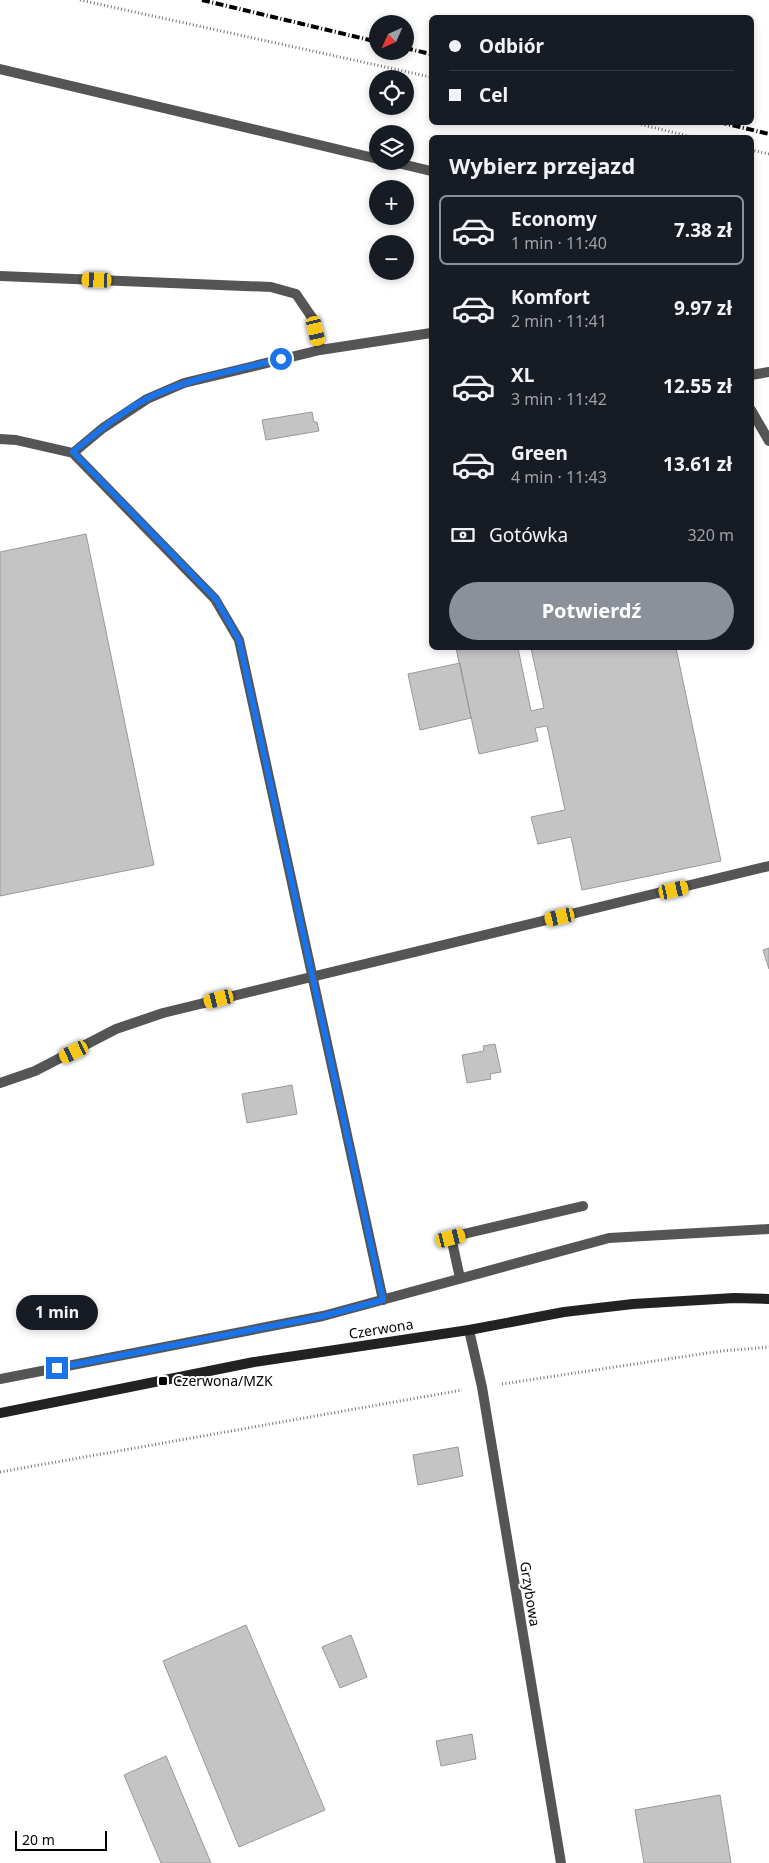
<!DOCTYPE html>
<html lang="pl">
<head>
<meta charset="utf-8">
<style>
  :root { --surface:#171b24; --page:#20242c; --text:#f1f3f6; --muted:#9ea1a6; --line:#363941; --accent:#8c9099 }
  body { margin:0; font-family:"Noto Sans",sans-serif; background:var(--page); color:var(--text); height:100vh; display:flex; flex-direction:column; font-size:19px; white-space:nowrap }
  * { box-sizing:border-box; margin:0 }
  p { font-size:16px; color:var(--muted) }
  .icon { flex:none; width:28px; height:28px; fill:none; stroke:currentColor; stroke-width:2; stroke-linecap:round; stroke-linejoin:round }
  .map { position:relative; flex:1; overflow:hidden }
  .side { position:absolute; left:429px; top:135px; width:325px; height:515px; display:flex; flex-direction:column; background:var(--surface); border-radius:8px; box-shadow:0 2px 8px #0003 }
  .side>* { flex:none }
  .hud { position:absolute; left:429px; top:15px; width:325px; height:110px; border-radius:8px; box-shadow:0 2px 8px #0003; display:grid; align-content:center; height:110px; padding:0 20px; background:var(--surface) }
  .needle { width:32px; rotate:225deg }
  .buttons { position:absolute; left:369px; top:15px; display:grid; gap:10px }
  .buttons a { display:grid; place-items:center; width:45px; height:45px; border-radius:50%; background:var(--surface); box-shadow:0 2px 8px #0003; font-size:25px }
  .scale { position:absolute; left:15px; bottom:12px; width:92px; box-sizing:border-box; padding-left:5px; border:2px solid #000; border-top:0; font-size:14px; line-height:18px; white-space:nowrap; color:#000; -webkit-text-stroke:4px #fff; paint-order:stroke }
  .end { position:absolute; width:22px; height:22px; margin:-11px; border:6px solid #1a73e8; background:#fff; box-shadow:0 0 0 2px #fff }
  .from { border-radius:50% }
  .bubble { position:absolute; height:35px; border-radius:18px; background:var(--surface); box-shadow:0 2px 8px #0003; font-size:16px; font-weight:700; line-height:35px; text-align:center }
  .car { position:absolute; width:15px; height:30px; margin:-15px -8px; border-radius:6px; box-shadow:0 0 4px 1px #0007; background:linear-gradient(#f5c518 24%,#345 0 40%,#f5c518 0 76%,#345 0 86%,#f5c518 0) }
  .hud b { display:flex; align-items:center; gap:18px; height:48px; font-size:19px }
  .hud b+b { border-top:1px solid var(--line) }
  .hud i { width:12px; height:12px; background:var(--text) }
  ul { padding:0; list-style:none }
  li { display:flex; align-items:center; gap:15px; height:70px; margin:0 10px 8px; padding:0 10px; border:2px solid transparent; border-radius:8px }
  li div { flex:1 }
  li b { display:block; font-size:19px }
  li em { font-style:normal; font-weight:700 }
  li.current { border-color:var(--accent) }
  li>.icon { width:45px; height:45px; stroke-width:1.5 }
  h2 { padding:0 20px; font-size:22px; line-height:60px }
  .pay { display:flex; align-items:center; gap:12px; height:55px; padding:0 20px; font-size:19px }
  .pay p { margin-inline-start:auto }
  .button { display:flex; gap:10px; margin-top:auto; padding:10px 20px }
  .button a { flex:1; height:58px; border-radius:30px; background:var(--accent); color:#fff; font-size:20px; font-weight:700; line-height:58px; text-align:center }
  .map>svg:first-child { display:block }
</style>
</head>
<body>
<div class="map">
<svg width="769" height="1863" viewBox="0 0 769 1863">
  <rect width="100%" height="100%" fill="#fff"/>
  <!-- building -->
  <path fill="#c4c4c4" stroke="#999" d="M312,412L314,422H317L319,431L266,440L262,420Z
    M86,534L154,865L0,896V552Z
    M456,648H518L531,711L544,708L531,648H676L721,861L582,890L571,837L538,844L531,817L565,810L547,726L535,728L538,741L479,754Z
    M460,663L471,718L420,730L408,674Z
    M769,948V969L763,950Z
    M495,1044L501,1072L490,1074L491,1079L467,1083L462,1055L484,1051L483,1046Z
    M292,1085L297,1114L247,1123L242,1094Z
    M458,1447L463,1476L418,1485L413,1455Z
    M246,1625L325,1810L239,1847L163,1661Z
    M351,1635L367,1677L340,1688L322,1647Z
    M472,1734L476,1759L441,1766L436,1741Z
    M166,1756L177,1782L211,1863H161L124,1775Z
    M720,1795L731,1863H644L635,1810Z"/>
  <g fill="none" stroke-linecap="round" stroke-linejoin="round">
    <!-- path -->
    <path stroke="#777" stroke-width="3" stroke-dasharray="1 2.5" stroke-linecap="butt" d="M80,0L431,77
      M631,122L696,138
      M751,150L769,154
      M502,1384L721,1351L769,1347
      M0,1472L462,1390"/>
    <!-- lane -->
    <path stroke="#555" stroke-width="10" d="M0,69L378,159
      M389,161L431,171
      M0,276L271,287L296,294L313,319L320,350L431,333
      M751,375L769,372
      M751,410L769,441
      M0,439L16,440L73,453L215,599L239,640L383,1300
      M73,453L103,428L147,399L184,383L320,350
      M0,1083L35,1071L116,1029L163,1013L769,866
      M460,1278L451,1237L583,1206
      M0,1379L323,1316L609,1238L769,1229"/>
    <!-- street -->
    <path stroke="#555" stroke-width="10" d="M469,1330L482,1387L561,1863"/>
    <!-- secondary -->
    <path stroke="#222" stroke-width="10" d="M0,1413L254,1362L469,1330L564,1312L633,1304L734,1298L769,1299"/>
    <!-- rail -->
    <path stroke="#000" stroke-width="4" stroke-dasharray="8 2.5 1 2.5" stroke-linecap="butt" d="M202,0L378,42
      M405,48L431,54
      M719,122L769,134"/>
  </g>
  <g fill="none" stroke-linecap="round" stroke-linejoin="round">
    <!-- route -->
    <path stroke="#1a73e8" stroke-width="6" d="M57,1368L323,1316L383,1300L239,640L216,599L73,452C96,433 121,412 148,398C189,378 237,370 281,359"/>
  </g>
  <!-- markers -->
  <rect fill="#000" stroke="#fff" stroke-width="2" x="158" y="1376" width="10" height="10" rx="2.5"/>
  <g text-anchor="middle" stroke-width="4" stroke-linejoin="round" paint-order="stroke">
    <!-- street labels -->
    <g font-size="14" fill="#000" stroke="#fff">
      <text transform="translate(381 1329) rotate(-9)" y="5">Czerwona</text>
      <text transform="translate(530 1594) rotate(81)" y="5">Grzybowa</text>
    </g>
    <!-- poi labels -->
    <g font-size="14" fill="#000" stroke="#fff" text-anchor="start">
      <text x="173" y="1386">Czerwona/MZK</text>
    </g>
  </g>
</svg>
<div class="buttons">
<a><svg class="needle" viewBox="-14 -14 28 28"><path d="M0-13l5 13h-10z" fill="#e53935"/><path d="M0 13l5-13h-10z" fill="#9ea1a6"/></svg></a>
<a><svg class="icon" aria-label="locate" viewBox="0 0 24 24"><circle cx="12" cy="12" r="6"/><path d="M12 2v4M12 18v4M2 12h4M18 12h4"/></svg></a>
<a><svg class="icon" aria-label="layers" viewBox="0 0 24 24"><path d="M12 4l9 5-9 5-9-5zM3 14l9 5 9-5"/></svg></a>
<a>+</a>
<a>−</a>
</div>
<div class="scale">20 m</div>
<i class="end from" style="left:281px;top:359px"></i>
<i class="end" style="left:57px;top:1368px"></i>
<div class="bubble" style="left:16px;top:1295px;width:82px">1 min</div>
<i class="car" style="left:97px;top:280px;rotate:272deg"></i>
<i class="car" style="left:316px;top:331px;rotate:167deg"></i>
<i class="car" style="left:674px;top:890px;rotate:77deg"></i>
<i class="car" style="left:560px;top:917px;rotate:257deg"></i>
<i class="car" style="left:219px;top:999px;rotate:256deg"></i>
<i class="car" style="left:74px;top:1052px;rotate:244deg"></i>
<i class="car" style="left:451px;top:1238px;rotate:76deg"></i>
<div class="hud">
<b><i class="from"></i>Odbiór</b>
<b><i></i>Cel</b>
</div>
<section class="side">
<h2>Wybierz przejazd</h2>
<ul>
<li class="current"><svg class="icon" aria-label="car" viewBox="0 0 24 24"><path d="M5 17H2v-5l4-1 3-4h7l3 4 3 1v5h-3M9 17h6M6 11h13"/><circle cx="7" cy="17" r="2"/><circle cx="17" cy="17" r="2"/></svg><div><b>Economy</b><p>1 min · 11:40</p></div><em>7.38 zł</em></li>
<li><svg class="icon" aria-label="car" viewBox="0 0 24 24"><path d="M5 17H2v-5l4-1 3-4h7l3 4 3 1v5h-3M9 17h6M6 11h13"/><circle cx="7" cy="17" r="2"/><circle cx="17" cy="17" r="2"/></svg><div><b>Komfort</b><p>2 min · 11:41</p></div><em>9.97 zł</em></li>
<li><svg class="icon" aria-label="car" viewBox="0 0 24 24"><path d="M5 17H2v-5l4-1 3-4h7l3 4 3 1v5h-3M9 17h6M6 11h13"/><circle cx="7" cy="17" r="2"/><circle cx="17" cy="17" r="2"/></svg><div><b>XL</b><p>3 min · 11:42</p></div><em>12.55 zł</em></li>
<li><svg class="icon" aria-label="car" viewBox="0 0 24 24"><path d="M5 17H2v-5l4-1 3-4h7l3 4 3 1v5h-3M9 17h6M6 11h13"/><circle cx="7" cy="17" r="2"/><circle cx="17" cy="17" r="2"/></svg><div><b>Green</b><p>4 min · 11:43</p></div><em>13.61 zł</em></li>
</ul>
<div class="pay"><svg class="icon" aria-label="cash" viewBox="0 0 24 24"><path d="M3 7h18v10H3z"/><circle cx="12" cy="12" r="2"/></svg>Gotówka<p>320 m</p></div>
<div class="button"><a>Potwierdź</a></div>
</section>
</div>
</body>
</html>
